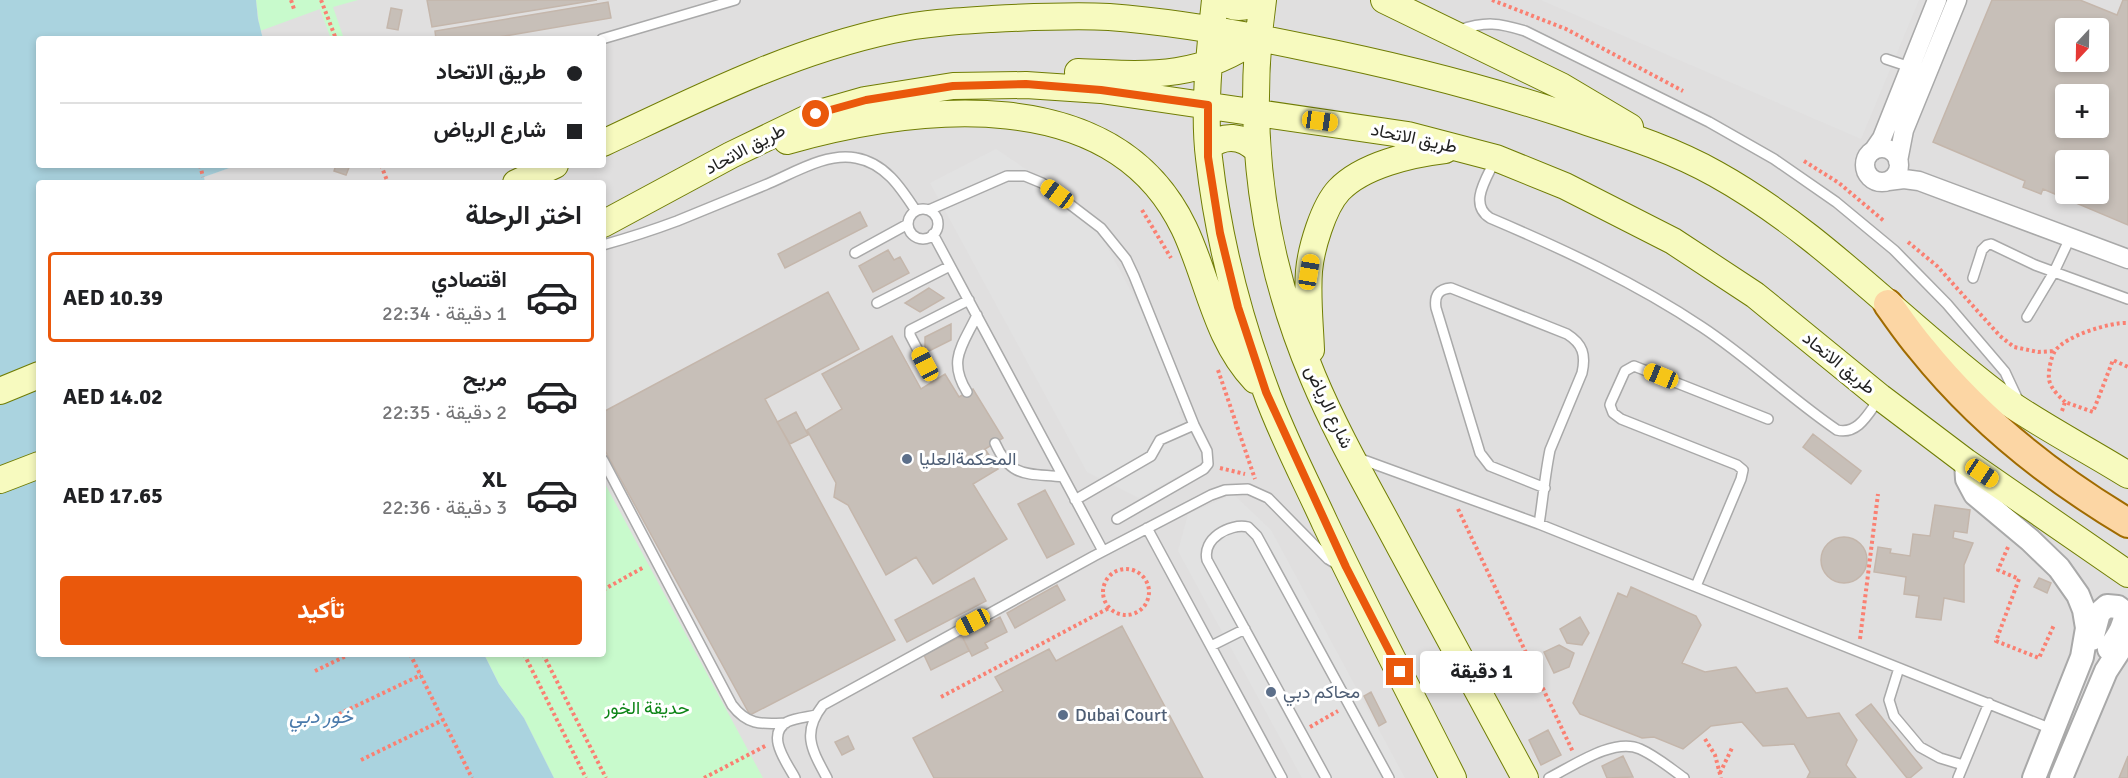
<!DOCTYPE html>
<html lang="ar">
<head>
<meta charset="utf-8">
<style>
  :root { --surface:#fff; --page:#f2f2f2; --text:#202124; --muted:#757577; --line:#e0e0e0; --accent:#ea580c }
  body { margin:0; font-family:Signika,Vazirmatn,sans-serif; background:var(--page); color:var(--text); direction:rtl; height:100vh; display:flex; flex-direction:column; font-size:22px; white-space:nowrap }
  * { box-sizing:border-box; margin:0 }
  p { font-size:20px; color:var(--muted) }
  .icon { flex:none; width:33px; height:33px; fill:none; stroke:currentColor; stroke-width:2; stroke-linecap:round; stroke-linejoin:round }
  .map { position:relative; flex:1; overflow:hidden; direction:ltr }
  .drawer { position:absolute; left:36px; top:180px; width:570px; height:477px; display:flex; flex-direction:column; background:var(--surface); border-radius:6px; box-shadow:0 3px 9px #0003; direction:rtl }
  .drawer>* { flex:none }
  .banner { position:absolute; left:36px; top:36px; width:570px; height:132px; border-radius:6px; box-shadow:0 3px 9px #0003; direction:rtl; display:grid; align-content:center; height:132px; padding:0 24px; background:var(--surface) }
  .needle { width:39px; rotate:202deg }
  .fabs { position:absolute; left:2055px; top:18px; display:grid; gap:12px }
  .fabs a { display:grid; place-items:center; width:54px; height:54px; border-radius:6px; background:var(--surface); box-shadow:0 3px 9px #0003; font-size:30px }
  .end { position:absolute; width:27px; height:27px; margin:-14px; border:8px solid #ea580c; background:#fff; box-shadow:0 0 0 3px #fff }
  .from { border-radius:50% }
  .bubble { position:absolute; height:42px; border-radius:6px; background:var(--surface); box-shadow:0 3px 9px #0003; font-size:20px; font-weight:800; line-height:42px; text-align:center; direction:rtl }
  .car { position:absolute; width:18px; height:36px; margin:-18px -9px; border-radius:8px; box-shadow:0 0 4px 2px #0007; background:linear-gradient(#f5c518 24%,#345 0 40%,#f5c518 0 76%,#345 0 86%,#f5c518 0) }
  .banner b { display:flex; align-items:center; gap:21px; height:57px; font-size:22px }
  .banner b+b { border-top:2px solid var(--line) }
  .banner i { width:15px; height:15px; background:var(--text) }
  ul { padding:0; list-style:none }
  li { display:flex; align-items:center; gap:18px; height:90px; margin:0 12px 9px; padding:0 12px; border:3px solid transparent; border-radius:6px }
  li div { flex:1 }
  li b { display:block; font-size:22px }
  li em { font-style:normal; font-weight:800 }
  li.selected { border-color:var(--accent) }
  li>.icon { width:54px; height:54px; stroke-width:1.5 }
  h2 { padding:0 24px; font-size:27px; line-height:72px }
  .button { display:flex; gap:12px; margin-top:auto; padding:12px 24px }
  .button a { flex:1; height:69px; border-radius:6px; background:var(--accent); color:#fff; font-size:24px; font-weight:800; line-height:69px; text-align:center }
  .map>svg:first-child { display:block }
</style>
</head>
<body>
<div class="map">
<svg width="2128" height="778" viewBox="0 0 2128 778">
  <rect width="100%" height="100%" fill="#f2efe9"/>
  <!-- residential -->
  <path fill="#e0dfdf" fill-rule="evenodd" d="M256,0H2128V778H554L524,718L484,654H603V183H205L203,177L238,165H603V39H263L258,19ZM2066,28H2098V62H2066ZM2066,94H2098V128H2066ZM2066,160H2098V194H2066Z"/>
  <!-- park -->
  <path fill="#c8facc" d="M256,0H358L333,7L344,39H331L320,9L260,31Z
    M603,480L763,778H554L524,718L499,684L484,654H603Z"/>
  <!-- parking -->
  <path fill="#e2e2e2" d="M1541,0H1919L1861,139Z
    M996,149L1088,211L1192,405L1179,412L1206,460L1139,498L1087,472L930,183Z
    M1233,494L1271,530L1405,778H1302L1178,551L1188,514Z"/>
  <!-- water -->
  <path fill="#aad3df" d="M0,0H256L258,19L263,39H39V165H238L204,177L205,183H39V654H484L499,684L524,718L554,778H0Z"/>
  <!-- building -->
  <path fill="#c7bfb8" stroke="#c4b6ab" stroke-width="1.5" fill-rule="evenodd" d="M427,0H597L432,27Z
    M1992,0H2080L2117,15L2123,0H2128V225L2043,189L2041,194L2023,187L2025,181L1933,142ZM2066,28H2098V62H2066ZM2066,94H2098V128H2066ZM2066,160H2098V194H2066Z
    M608,2L611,18L487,39H436L435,31Z
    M391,8L402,10L398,30L387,28Z
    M336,165H350L346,175L334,171Z
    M860,212L867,226L785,268L778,254Z
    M888,250L894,260L900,257L909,273L873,292L859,266Z
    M929,288L944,298L920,312L905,303Z
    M828,292L859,349L765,399L895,640L750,715L603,447V412Z
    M951,324V340L925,353V337Z
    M892,336L921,389L945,374L959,397L973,389L1003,438L985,449L998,469L973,484L1007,539L933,584L916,557L886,575L848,505L834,497L836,483L807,430L842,409L822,374Z
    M796,412L808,435L790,444L777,422Z
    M1813,434L1861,471L1851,484L1803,447Z
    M1045,490L1074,544L1047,558L1018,504Z
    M1935,505L1970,510L1967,533L1954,531L1953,538L1973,543L1964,565V602L1944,598L1941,620L1916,617L1919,596L1904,594L1906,577L1874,572L1878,547L1891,549L1890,553L1910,556L1913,534L1930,536Z
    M1821 560a23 23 0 1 1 46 0a23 23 0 1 1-46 0Z
    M974,578L986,601L907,642L895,620Z
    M2039,578L2051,583L2047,593L2034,587Z
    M1057,585L1065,600L1015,628L1007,613Z
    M1631,587L1696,616L1701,625L1682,663L1705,672L1736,667L1756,693L1787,688L1807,718L1839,713L1857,740L1846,765L1856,778H1807L1810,772L1794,744L1763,746L1742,722L1711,726L1683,749L1654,737L1642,738L1580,714L1573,703L1618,593L1627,597Z
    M1000,617L1007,632L985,643L988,648L972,656L962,636Z
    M1580,617L1589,633L1582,645L1567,643L1560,629Z
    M1122,626L1203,778H934L913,738L1003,691L995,677L1049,649L1056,661Z
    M962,636L969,651L931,670L924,655Z
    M1559,645L1574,653L1569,667L1554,673L1544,652Z
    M1371,692L1386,722L1379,726L1364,696Z
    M1871,704L1922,768L1910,778H1907L1856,715Z
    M1548,730L1561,755L1541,765L1529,740Z
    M848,736L854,749L842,755L835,742Z
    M1623,756L1633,777L1607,778L1602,766Z
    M2128,756V778H2119Z"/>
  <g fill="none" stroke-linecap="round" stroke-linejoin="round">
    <defs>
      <path id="service" d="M1459,30C1486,21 1499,23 1525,31L1709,122L1774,159L1836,202L1894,250L1947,304L2005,372L2019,402
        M602,39L735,0
        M1886,59L1910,67
        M1495,160C1487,178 1468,204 1490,218C1563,249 1636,283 1702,327C1749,358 1790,398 1837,430C1858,435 1868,414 1879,399
        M908 224a15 15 0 1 1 30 0a15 15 0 1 1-30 0Z
        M929,210L1007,176H1025L1042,183L1101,228L1126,259L1134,276L1194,425L1207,451L1208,464L1204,469L1117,519
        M933,234L1103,551
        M603,245C628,238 653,230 677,221C706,209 736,197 765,185C792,174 826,152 856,158C885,163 901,188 916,211
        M855,253L908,224
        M1973,278L1982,250L1987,245L1991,244L2035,265L2128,299
        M877,303L950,266
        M2027,317L2054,272L2070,238
        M925,364L910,335V330L969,300
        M967,392C947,360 963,345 977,315
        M995,443C1011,479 1028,473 1063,477
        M1358,458L1539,524L2054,730
        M603,460L732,705C748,726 762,724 786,723
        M1075,500L1151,456L1160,440L1194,425
        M1539,524C1543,499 1545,474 1550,450L1582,373C1586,355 1583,344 1567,334L1451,288C1439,289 1434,295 1436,308L1480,453L1490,466L1545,488
        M1147,528L1282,778
        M1696,586L1741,479L1743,470L1737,465L1621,419L1613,413L1610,405L1611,402L1625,371L1634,366L1768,419
        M1211,646L1245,629
        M1899,668L1889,700L1894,716L1920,747L1940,758L1963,765
        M795,778C787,763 765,735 787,722C795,718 807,717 816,715
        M827,778C812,750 801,733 823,705L1094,556L1211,495L1225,490L1248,489L1268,498L1328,559L1338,565
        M1326,778L1207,560C1202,539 1229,523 1248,527L1257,536L1389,778
        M1549,778C1573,766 1614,737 1640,749C1656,756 1670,768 1684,778
        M1958,778L1989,703"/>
      <path id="minor" d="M1865 165a17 17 0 1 1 34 0a17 17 0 1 1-34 0Z
        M1873,151L1882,138L1937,0
        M1898,161L1904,130L1957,0
        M1888,181L1904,179L1919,181L2128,259"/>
      <path id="tertiary" d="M1966,462L1967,479L1975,494L2030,540L2059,568L2078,595L2084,610L2087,628L2082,657L2034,778
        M2092,639L2099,613L2107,606L2118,607L2125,613C2125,627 2117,637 2109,649
        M2061,778L2106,671L2128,637"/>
      <path id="secondary" d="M1215,0C1210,49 1203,109 1209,158C1218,237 1238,316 1266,391C1282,436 1305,479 1325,523C1366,609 1410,693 1453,778
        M1221,0C1234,10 1245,9 1258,0
        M1263,0C1245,129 1262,257 1313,377C1338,437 1372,494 1402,551C1443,626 1484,702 1525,778
        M1384,0L1561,86L1630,127
        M1078,72C1147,75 1200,80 1258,37
        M787,141C916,105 1113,80 1184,228C1208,278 1215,338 1255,380
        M603,143C697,99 789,52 892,30C924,23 959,21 992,19C1031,17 1070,15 1109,17C1176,22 1243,34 1308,48C1393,65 1477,86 1560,113C1613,131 1666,146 1716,174C1824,234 1907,328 2006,401C2045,428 2088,450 2128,475
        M1208,147C1224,134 1242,135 1257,150
        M516,183L555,165
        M603,224L731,155L816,114L865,100L953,86L1026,85L1101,90L1408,135L1496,158L1565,186L1673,241L1755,295L1880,397L1966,462L2128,574
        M1311,350C1310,324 1307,297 1309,271C1311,249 1323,207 1339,190C1363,165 1411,154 1445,150
        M0,391L39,375
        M0,480L39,465"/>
      <path id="primary" d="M1888,304C1899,319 1909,334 1921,348C1977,418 2051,477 2128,523"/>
    </defs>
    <!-- service casing -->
    <use href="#service" stroke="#a9a9a9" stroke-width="12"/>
    <!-- minor casing -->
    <use href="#minor" stroke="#a9a9a9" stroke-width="21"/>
    <!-- tertiary casing -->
    <use href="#tertiary" stroke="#a9a9a9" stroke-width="26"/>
    <!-- secondary casing -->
    <use href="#secondary" stroke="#707d05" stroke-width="28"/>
    <!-- primary casing -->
    <use href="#primary" stroke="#a06b00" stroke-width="32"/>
    <!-- path -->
    <path stroke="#fa8072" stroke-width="4" stroke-dasharray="3 3" stroke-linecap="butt" d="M291,0L294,9
      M321,0L336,39
      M1492,0L1566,29L1683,91
      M1804,161L1839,183L1884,221
      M200,165L203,177
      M381,165L388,183
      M1142,210L1171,258
      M1908,242L1937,266L2000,336L2014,347L2038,352L2055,351
      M1218,370L1255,479
      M2065,402C2059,396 2050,388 2049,379C2048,372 2051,357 2055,351C2065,336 2110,322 2128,323
      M2062,411L2065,402L2093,412L2113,360L2128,367
      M1220,468L1245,474
      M1458,509L1573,752
      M2008,547L1998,570L2019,579L1996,641L2039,658L2054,625
      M1103 592a23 23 0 1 1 46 0a23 23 0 1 1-46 0Z
      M603,590L644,567
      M1860,639L1878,494
      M410,654L472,778
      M524,654L586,778
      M543,654L606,778
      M315,671L350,654
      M941,697L1109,608
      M339,714L421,675
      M1310,727L1338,711
      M1705,739L1715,755L1721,778
      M361,760L443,720
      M1720,773L1732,748
      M704,778L767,745"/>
    <!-- service -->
    <use href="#service" stroke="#fff" stroke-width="9"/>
    <!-- minor -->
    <use href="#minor" stroke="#fff" stroke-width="18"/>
    <!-- tertiary -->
    <use href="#tertiary" stroke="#fff" stroke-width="22"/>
    <!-- secondary -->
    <use href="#secondary" stroke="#f7fabf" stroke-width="26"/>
    <!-- primary -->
    <use href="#primary" stroke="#fcd6a4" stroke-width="28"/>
  </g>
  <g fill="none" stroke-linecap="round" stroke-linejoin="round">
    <!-- route -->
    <path stroke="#ea580c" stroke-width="8" d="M816,114L866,100L953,86L1026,84L1101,90L1208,105V157L1220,233L1238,307L1266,392L1346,567L1400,672"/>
  </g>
  <!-- markers -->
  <g fill="#5c6f8a" stroke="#fff" stroke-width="2">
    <circle cx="907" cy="459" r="6"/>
    <circle cx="1271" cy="692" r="6"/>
    <circle cx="1063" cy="715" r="6"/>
  </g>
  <g text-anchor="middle" stroke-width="6" stroke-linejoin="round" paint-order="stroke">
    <!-- street labels -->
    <g font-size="18" fill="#222" stroke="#fff">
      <text transform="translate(1414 138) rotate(12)" y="6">طريق الاتحاد</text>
      <text transform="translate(745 149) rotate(-28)" y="6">طريق الاتحاد</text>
      <text transform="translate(1839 363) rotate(39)" y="6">طريق الاتحاد</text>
      <text transform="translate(1329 407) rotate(65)" y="6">شارع الرياض</text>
    </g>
    <!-- service labels -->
    <g font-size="18" fill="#4e5e75" stroke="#fff" text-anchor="start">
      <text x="919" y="465">المحكمةالعليا</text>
      <text x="1283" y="698">محاكم دبي</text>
      <text x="1075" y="721">Dubai Court</text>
    </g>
    <!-- park labels -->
    <g font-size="18" fill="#0c8416" stroke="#fff">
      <text x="647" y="714">حديقة الخور</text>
    </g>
    <!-- water labels -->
    <g font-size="20" font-style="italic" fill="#4a7aab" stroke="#fff">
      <text x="321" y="723">خور دبي</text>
    </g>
  </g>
</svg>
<div class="fabs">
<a><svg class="needle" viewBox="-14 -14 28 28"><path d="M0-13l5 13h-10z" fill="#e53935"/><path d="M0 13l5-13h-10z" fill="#757577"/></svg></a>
<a>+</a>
<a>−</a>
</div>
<i class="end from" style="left:816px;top:114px"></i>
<i class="end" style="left:1400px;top:672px"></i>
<div class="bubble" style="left:1420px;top:651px;width:123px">1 دقيقة</div>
<i class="car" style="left:1320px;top:121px;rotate:98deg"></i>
<i class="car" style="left:1057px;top:194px;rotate:306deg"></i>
<i class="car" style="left:1309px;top:272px;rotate:9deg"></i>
<i class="car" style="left:925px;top:364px;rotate:332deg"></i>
<i class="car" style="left:1661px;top:376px;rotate:292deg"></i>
<i class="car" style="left:1982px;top:473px;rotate:124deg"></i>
<i class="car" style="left:973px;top:622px;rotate:242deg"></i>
<div class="banner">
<b><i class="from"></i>طريق الاتحاد</b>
<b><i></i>شارع الرياض</b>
</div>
<section class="drawer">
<h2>اختر الرحلة</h2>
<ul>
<li class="selected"><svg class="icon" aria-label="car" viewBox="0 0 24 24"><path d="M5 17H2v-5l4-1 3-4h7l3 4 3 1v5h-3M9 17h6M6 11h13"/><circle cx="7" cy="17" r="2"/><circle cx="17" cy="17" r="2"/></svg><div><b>اقتصادي</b><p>1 دقيقة · 22:34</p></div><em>AED 10.39</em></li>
<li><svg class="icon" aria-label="car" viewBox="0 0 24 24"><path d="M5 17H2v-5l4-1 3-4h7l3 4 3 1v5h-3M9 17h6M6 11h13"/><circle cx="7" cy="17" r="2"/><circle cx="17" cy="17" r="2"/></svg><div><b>مريح</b><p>2 دقيقة · 22:35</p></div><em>AED 14.02</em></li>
<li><svg class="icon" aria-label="car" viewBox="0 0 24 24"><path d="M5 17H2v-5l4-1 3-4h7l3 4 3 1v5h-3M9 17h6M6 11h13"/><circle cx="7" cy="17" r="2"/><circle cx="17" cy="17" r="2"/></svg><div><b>XL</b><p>3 دقيقة · 22:36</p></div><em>AED 17.65</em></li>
</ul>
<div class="button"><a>تأكيد</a></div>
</section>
</div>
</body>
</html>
